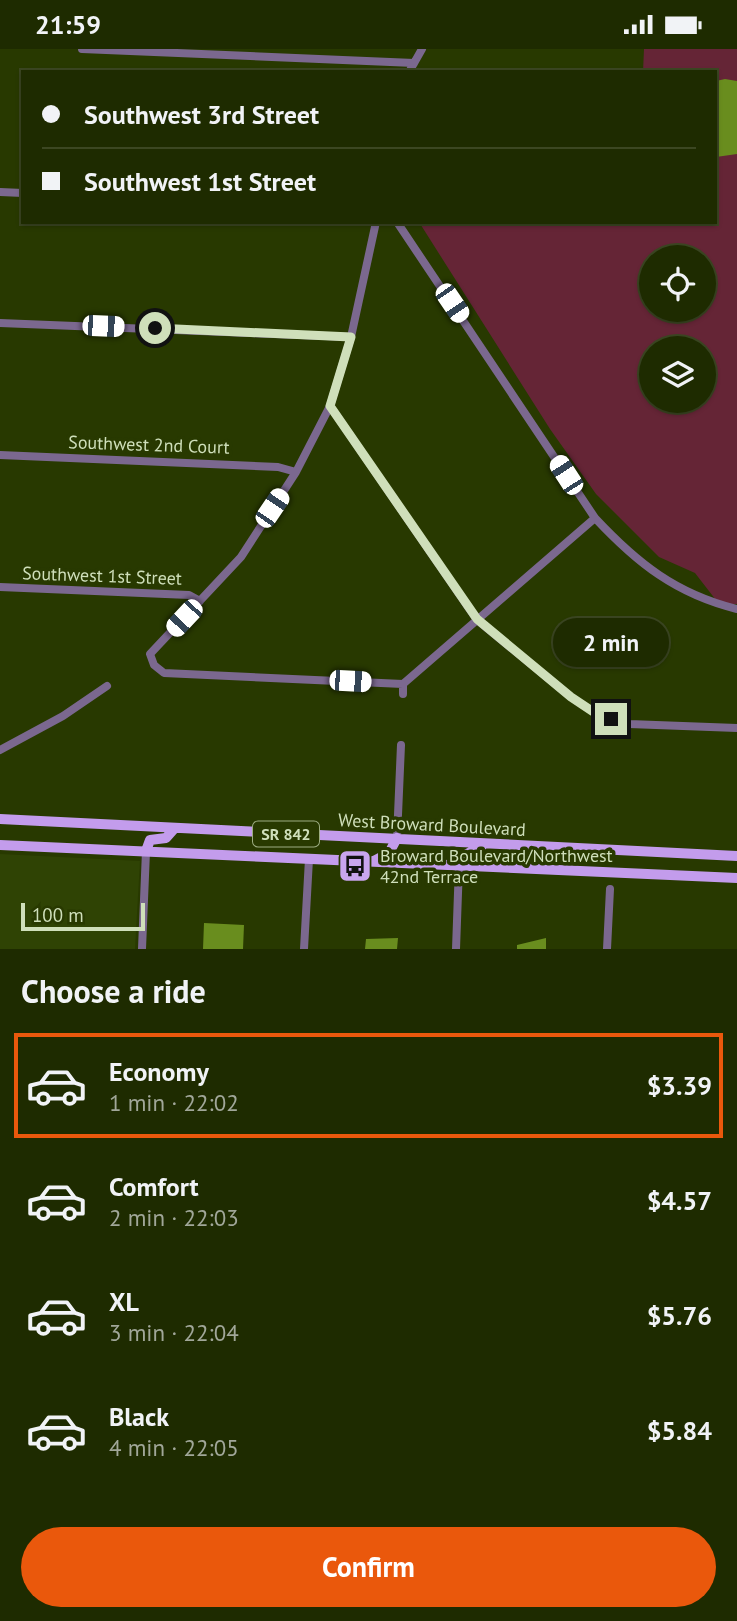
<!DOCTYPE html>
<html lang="en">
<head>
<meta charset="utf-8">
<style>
  :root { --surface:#1e2b00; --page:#26330a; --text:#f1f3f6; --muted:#a1a799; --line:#3c4722; --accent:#ea580c }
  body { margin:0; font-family:"PT Sans",sans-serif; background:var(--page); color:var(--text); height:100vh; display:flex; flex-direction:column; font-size:26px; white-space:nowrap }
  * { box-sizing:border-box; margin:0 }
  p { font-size:23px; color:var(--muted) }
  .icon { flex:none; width:38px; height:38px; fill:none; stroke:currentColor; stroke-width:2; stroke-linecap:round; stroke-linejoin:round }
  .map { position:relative; height:900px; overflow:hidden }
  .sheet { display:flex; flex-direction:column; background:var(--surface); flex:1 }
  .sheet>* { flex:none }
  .hud { position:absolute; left:21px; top:21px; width:696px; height:154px; border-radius:0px; box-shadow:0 2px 5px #0004,0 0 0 2px var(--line); display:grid; align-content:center; height:154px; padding:0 21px; background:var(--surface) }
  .controls { position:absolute; left:639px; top:196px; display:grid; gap:14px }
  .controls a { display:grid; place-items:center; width:77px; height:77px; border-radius:50%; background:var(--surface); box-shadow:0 2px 5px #0004,0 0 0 2px var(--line); font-size:35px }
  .scale { position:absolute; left:21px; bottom:18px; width:124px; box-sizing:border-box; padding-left:7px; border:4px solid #cfdfba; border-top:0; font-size:19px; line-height:24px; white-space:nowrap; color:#cfdfba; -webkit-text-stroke:5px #283900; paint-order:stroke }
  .end { position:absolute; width:32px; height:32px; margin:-16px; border:9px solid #cfdfba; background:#111; box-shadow:0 0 0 4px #111 }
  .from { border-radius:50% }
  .bubble { position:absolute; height:49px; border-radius:24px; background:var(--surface); box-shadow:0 2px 5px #0004,0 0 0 2px var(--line); font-size:23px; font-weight:700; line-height:49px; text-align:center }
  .car { position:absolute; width:21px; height:42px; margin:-21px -10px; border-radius:9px; box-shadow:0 0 5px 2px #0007; background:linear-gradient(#fff 24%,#345 0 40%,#fff 0 76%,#345 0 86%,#fff 0) }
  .hud b { display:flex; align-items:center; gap:24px; height:66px; font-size:26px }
  .hud b+b { border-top:2px solid var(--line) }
  .hud i { width:18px; height:18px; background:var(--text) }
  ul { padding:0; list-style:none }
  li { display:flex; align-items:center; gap:21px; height:105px; margin:0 14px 10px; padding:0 7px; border:4px solid transparent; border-radius:0px }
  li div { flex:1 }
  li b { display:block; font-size:26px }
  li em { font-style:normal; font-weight:700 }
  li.selected { border-color:var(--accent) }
  li>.icon { width:63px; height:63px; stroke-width:1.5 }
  h2 { padding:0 21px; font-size:32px; line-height:84px }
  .action { display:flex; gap:14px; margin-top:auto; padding:14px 21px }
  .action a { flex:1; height:80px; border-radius:42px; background:var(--accent); color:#fff; font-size:28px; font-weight:700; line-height:80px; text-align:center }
  .status { display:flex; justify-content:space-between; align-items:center; height:49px; padding:0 35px; background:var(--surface); direction:ltr }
  .status svg { height:19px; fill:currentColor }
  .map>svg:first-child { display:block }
</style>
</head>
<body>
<div class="status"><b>21:59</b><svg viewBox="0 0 49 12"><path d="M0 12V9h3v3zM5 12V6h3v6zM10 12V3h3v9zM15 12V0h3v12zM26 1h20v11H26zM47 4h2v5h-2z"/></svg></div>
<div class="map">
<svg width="737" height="900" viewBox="0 0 737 900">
  <rect width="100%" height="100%" fill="#283900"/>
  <!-- built -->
  <path fill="#2f4304" d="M0,805L140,812L135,900H0Z"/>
  <!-- green -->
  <path fill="#652536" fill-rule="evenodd" d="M644,0H737V555H719L695,524L659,508L596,445L550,380L419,173H716V23H643ZM651,208H704V261H651ZM651,299H704V352H651Z"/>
  <!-- water -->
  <path fill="#698d1e" d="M725,30L737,32V105L716,108V32Z
    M204,874L244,876L243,900H203Z
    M398,889L397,900H365L366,890Z
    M546,889V900H517V896Z"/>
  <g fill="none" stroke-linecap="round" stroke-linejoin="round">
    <!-- minor -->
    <path stroke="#7b688f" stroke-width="8" d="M82,0L414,14
      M409,23L422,0
      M0,143L23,144
      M376,173L351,288L330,357L296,423L241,508L150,605L154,616L164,624L403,635
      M397,173L595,469C637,514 676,545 737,560
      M0,274L351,288
      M330,357L477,571L571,648L592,662L629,675L737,679
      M0,406L278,418L296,423
      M0,538L189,546L200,552
      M403,645V635L595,469
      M0,701L63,667L107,637
      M397,789L401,696
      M142,900L146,802
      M304,900L309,810
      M456,900L459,816
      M607,900L610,840"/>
    <!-- major -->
    <path stroke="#c39cec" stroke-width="10" d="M0,770L737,807
      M0,796L737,829
      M146,802L150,791L166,789L174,780
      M374,812L389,804L397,789
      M459,816L465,806L483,796"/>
  </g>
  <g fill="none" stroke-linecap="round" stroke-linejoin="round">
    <!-- route -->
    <path stroke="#cfdfba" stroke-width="9" d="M155,279L351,288L330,357L477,570L571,648L592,662L611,670"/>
  </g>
  <!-- icons -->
  <defs>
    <symbol id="bus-square" viewBox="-11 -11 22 22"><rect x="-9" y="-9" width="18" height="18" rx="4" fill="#c9a5ee" stroke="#283900"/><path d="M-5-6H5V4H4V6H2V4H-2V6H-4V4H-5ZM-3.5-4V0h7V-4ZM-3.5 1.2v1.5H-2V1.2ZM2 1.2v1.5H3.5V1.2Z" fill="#111"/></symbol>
  </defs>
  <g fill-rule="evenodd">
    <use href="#bus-square" x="336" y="798" width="38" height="38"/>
  </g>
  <g text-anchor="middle" stroke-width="7" stroke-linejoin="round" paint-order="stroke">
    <!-- shield labels -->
    <rect fill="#283900" stroke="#9dad82" stroke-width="2" x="253" y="772.5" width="66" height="25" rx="5"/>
    <g font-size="16" font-weight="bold" fill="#cfdfba">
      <text x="286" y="791">SR 842</text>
    </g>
    <!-- street labels -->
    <g font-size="18" fill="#cfdfba" stroke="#283900">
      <text transform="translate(149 396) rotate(2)" y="6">Southwest 2nd Court</text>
      <text transform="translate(102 527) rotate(2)" y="6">Southwest 1st Street</text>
      <text transform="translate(432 776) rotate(3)" y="6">West Broward Boulevard</text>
    </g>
    <!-- poi labels -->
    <g font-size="18" fill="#cfdfba" stroke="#283900" text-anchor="start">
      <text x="380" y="813">Broward Boulevard/Northwest<tspan x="380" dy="21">42nd Terrace</tspan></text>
    </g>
  </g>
</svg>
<div class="controls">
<a><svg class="icon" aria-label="locate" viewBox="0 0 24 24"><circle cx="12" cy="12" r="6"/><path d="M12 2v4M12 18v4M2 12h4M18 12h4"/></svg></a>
<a><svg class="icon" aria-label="layers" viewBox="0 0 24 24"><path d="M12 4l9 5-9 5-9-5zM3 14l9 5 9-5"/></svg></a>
</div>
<div class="scale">100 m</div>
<i class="end from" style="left:155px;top:279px"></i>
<i class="end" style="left:611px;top:670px"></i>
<div class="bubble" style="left:553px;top:569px;width:116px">2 min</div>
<i class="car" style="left:452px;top:254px;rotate:146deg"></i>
<i class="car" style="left:103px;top:277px;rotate:92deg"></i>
<i class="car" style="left:566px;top:426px;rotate:327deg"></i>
<i class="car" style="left:272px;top:459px;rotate:34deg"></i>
<i class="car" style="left:184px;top:569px;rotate:223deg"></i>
<i class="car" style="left:350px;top:632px;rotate:93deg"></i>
<div class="hud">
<b><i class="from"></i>Southwest 3rd Street</b>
<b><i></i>Southwest 1st Street</b>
</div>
</div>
<section class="sheet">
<h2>Choose a ride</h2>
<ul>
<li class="selected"><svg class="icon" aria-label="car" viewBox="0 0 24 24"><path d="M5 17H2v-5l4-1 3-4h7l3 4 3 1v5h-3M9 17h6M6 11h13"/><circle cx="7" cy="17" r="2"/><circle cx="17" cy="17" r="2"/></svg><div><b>Economy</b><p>1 min · 22:02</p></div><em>$3.39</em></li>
<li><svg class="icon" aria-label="car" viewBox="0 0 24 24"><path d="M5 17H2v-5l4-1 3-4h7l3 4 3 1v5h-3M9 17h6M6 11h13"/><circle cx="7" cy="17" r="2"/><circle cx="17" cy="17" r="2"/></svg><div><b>Comfort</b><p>2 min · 22:03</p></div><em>$4.57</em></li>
<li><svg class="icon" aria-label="car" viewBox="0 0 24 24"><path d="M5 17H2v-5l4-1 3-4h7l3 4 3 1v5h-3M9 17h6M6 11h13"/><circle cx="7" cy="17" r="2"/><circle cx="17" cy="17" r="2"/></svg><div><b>XL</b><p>3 min · 22:04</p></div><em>$5.76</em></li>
<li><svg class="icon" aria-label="car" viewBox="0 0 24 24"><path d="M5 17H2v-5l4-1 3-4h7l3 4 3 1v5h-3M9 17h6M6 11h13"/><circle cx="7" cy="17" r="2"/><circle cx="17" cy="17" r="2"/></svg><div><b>Black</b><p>4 min · 22:05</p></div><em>$5.84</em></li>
</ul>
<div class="action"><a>Confirm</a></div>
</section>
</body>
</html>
